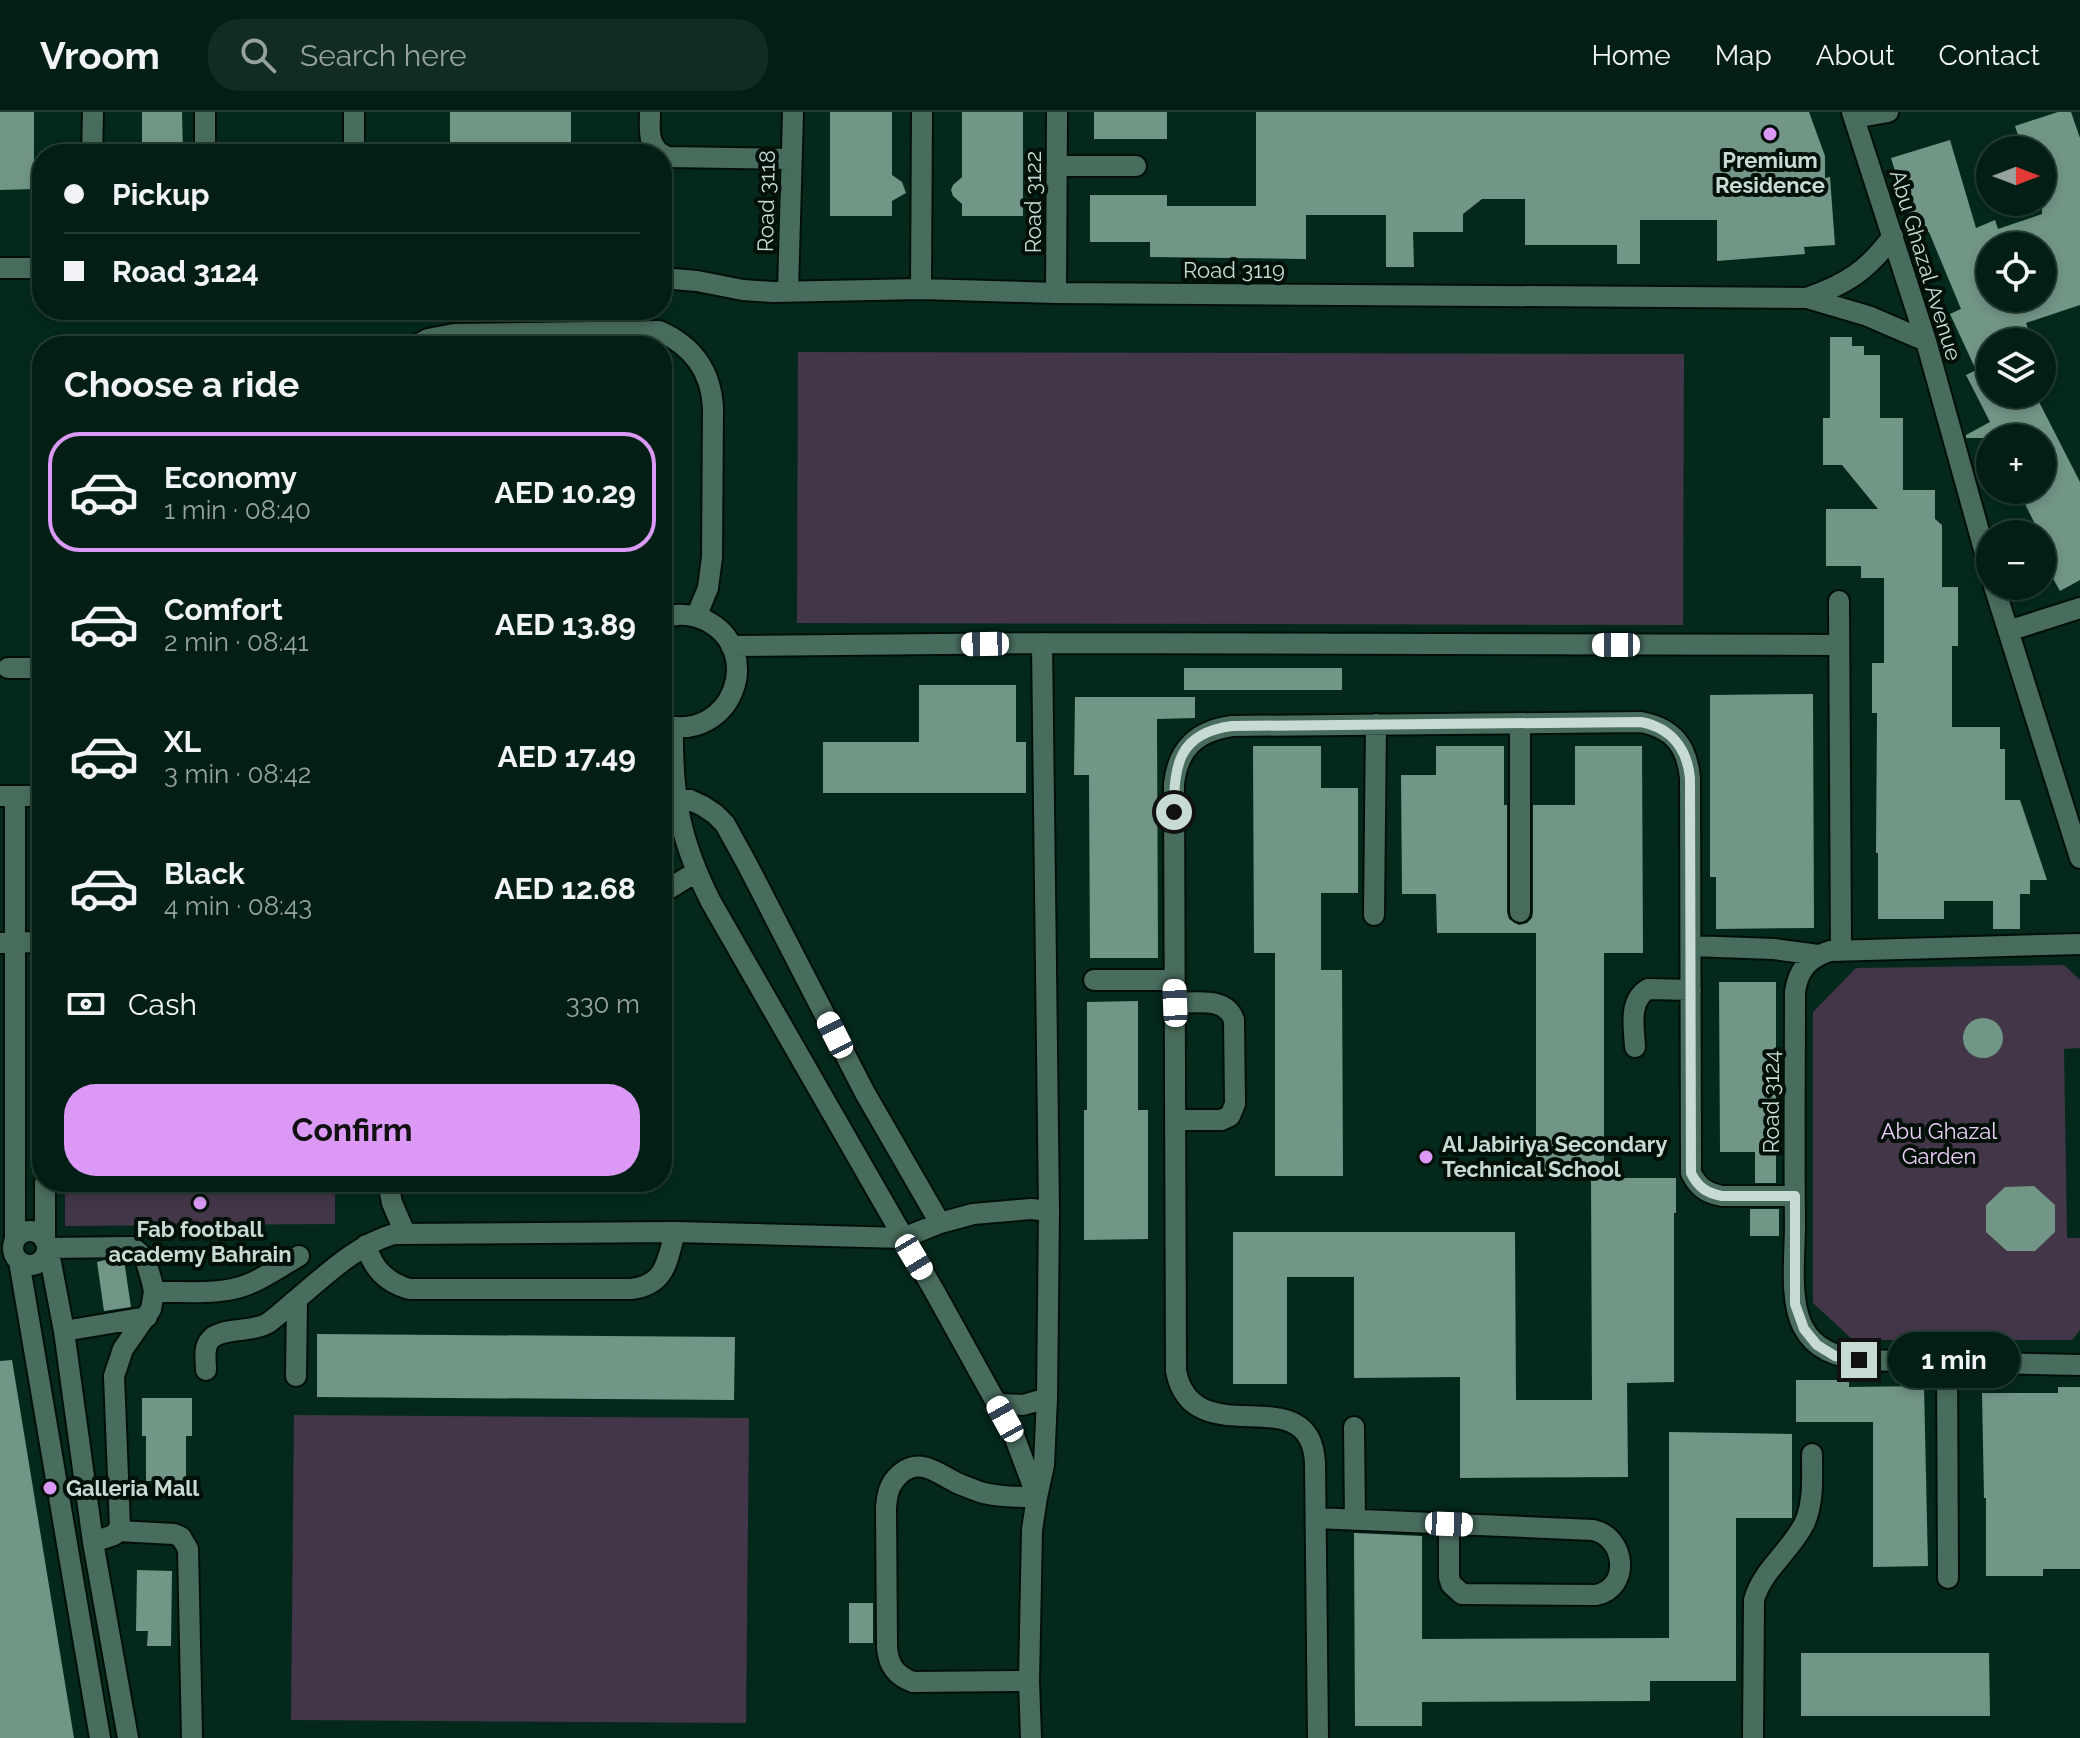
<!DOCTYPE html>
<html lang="en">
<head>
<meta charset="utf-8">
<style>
  :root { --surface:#031f15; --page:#112c22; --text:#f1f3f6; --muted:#97a2a0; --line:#243d34; --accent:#db99f5 }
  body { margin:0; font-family:Raleway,sans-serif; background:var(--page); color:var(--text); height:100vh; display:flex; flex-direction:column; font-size:30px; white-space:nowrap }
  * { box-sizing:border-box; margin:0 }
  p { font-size:26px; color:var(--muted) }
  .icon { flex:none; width:44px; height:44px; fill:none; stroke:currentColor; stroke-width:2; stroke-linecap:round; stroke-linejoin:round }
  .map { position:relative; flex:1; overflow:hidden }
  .side { position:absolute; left:32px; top:224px; width:640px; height:856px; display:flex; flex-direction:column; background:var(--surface); border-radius:32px; box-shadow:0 4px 12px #0003,0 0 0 2px var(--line) }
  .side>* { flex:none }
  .guide { position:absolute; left:32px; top:32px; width:640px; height:176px; border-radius:32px; box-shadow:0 4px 12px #0003,0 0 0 2px var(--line); display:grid; align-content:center; height:176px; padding:0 32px; background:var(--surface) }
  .needle { width:52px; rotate:90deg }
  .fabs { position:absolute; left:1976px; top:24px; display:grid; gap:16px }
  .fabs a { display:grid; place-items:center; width:80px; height:80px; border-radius:50%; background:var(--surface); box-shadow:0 4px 12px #0003,0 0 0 2px var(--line); font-size:40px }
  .end { position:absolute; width:36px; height:36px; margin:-18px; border:10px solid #c8dbd2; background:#111; box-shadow:0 0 0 4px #111 }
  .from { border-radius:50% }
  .bubble { position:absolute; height:56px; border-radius:28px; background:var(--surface); box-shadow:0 4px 12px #0003,0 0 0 2px var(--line); font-size:26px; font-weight:700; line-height:56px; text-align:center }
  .car { position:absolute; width:24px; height:48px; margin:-24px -12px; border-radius:10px; box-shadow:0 0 6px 2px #0007; background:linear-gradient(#fff 24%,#345 0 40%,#fff 0 76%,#345 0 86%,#fff 0) }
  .guide b { display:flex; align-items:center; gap:28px; height:76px; font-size:30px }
  .guide b+b { border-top:2px solid var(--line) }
  .guide i { width:20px; height:20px; background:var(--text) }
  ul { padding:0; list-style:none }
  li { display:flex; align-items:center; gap:24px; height:120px; margin:0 16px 12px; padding:0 16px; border:4px solid transparent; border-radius:32px }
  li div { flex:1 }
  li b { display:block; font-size:30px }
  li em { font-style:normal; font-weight:700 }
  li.current { border-color:var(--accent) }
  li>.icon { width:72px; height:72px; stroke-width:1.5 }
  h2 { padding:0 32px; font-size:36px; line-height:96px }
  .pay { display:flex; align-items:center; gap:20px; height:88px; padding:0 32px; font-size:30px }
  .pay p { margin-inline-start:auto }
  .button { display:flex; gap:16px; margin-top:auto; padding:16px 32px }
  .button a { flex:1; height:92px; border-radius:32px; background:var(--accent); color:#111; font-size:32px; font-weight:700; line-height:92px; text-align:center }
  header { display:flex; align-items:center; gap:48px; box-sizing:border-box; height:112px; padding:0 40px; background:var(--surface); border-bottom:2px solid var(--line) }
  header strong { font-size:38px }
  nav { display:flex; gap:44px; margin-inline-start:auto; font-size:28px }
  .search { width:560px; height:72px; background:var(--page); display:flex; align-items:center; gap:20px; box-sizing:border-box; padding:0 28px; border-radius:32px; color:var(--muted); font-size:30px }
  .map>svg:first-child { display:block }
</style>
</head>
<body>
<header>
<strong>Vroom</strong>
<div class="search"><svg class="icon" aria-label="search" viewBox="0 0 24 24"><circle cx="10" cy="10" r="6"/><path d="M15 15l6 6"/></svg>Search here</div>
<nav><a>Home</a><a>Map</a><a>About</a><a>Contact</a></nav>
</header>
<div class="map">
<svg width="2080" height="1626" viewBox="0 0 2080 1626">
  <rect width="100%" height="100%" fill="#04291c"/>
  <!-- green -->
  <path fill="#433648" d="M798,240L1684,242L1683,513L797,511Z
    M2064,853L2080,868V936L2064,937L2067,1126H2080V1218L2072,1228H1853L1813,1191V900L1856,856Z
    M65,1070H335V1112L65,1114Z
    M294,1303L749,1306L746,1611L291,1608Z"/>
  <!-- building -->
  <path fill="#729686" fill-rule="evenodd" d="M0,0H34V77L0,78Z
    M142,0H182L183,42H142Z
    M450,0H571V42H450Z
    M830,0H892V63L902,70L906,81L892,89V104H830Z
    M962,0H1023V104H962V92L953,84L951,78L953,73L962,65Z
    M1094,0H1167V27H1094Z
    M1256,0H1809L1825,44V66L1830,65L1835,133L1804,135L1805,142L1717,149V108H1640V152H1617V133H1525V87H1482L1463,102V120H1413L1414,155H1386V103H1306V147L1150,145V130H1090V83H1167V94H1256Z
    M2058,0H2071L2080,26V193L2026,211L2028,217L2001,230H1990V282H2035L2080,370V468L2060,479L2042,447V422H2040L2018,378H2042V326H1966V323L1990,310L1966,263L1976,258L1950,202L1961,197L1929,120L1915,124L1891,46L1950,28L1976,116L1995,108L1998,117L2042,102V38H2023L2015,14ZM1990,134H2042V186H1990Z
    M1830,225H1852V234H1864V243H1880V306H1903V378H1935V407L1942,413V475H1958V534H1952V615H2000V637H2005V688H2020L2047,768H2030V782H2020V817H1993V789H1944V807H1878V741H1876L1877,601H1872V551H1884V466H1861V454H1826V397H1878L1842,353H1823V306H1830Z
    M1184,556H1342V578H1184Z
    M919,573H1016V630H1026V681H823V630H919Z
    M1813,582L1814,816L1716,817V765H1710V583Z
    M1075,585H1195V606L1157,607L1158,846H1090L1089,663H1074Z
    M1253,634H1321V676H1358V781H1321V858H1342L1343,1064H1275V841H1254Z
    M1436,634H1504V693H1507V800L1509,807L1519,813L1527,811L1532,806L1533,800V693H1575V634H1642L1643,841H1604V1066H1536V821H1437L1436,782H1402L1401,663H1436Z
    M1719,870H1776V1071H1755V1040H1720Z
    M1138,889V998H1148V1127L1084,1128V998H1087V890Z
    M1963 926a20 20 0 1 1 40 0a20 20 0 1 1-40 0Z
    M1591,1066H1676V1101H1674V1270L1627,1271L1628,1365L1460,1366V1265L1354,1266V1165H1287V1272H1233V1120H1515L1516,1288H1592Z
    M2034,1074L2055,1093V1120L2035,1139H2007L1986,1120V1093L2005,1075Z
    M1750,1097H1779V1124H1750Z
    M105,1148H124L131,1195L104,1199L97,1150Z
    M317,1222L735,1225L734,1288L317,1285Z
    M12,1248L74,1626H0V1249Z
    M1796,1268H1849V1275L1924,1274L1928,1454L1873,1455V1310H1796Z
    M2058,1275H2080V1457H2043V1464H1986V1386H1984L1982,1281H2058Z
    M142,1286H192V1324H186V1369H146V1324H142Z
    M1669,1320L1792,1322V1406H1736V1569H1650V1589L1422,1590V1614H1355L1354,1421L1422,1424V1527L1669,1526Z
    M137,1458L172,1459L171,1534H147L148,1519H136Z
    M849,1491H873V1531H849Z
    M1801,1541H1989L1990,1604H1801Z"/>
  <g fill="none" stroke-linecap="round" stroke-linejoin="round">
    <defs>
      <path id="minor" d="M650,0C650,16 647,31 661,42
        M1852,0L1926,229L1990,459
        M1854,6L1888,0
        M92,42L93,0
        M205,42V0
        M354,42V0
        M662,42L667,45L792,47
        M1058,54H1136
        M0,156H42
        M662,166L697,169L743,178L773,180L921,177L1056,181L1807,186L1868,204L1926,229
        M921,177L922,0
        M788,179L793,0
        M1056,181L1057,0
        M1807,186C1847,172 1868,158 1893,124
        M415,234L428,227L454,222L659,219C693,234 711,259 713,296L712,445L708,476L696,505
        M1994,474L2080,746
        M1839,489L1841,839
        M662,506C676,501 691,502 705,508C766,538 733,631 662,613
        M2008,519L2080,496
        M731,534L1042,531L1838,533
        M8,556H42
        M673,616C672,684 680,729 711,790L936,1182L1013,1321L1037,1385C1018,1385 999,1385 980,1380C972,1377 964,1374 957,1371C937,1361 920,1345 900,1362C889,1372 887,1382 886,1396L887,1535C888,1553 896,1564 913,1570L1029,1569
        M0,684H35L42,689
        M15,684V1128
        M676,686L690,688L703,694L715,702L725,712L747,752L865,981L940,1111
        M662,781L696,760
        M1520,800V611
        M1374,803L1376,612
        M0,831L42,830
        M2080,832L1830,839C1808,846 1798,858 1795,880C1795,957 1794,1035 1795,1113C1795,1143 1789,1188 1803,1215C1815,1238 1836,1244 1859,1248L2080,1253
        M1691,834L1774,837L1818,843
        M1094,868H1174
        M1175,891C1195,891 1226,884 1234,908L1235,992L1230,1004L1221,1008H1175
        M1635,935C1634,915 1628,889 1648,877L1691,878
        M45,1070V1129
        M388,1070L392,1091L405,1121
        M13 1136a17 17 0 1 1 34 0a17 17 0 1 1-34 0Z
        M366,1133C373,1157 386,1170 409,1177H631C666,1173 667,1149 675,1120
        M47,1136L132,1135L145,1146L152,1170L154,1180L151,1197L123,1237L114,1264L120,1415L114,1423L93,1430
        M47,1140L51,1151L64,1219L93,1430L128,1626
        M19,1149L100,1626
        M154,1180C184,1179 221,1184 249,1172C266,1165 283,1153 299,1144
        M64,1219L147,1205
        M1947,1250L1948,1466
        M206,1258C206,1248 203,1236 210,1228C220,1215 251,1221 268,1211C278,1204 287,1195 297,1187C326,1163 356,1133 394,1122L675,1120L903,1126L940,1111L973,1102L1031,1097L1049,1099
        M296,1264L297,1187
        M997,1292L1023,1293L1047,1286
        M1354,1315L1355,1408
        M1316,1406L1593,1418C1626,1425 1631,1476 1596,1483L1462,1482L1451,1472L1449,1465V1412
        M118,1419L174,1422L181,1425L188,1437L192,1626
        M1031,1626L1029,1569L1032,1418L1037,1385L1044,1353L1047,1286L1049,1099L1042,531
        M1318,1626L1315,1351C1311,1262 1193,1346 1176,1259L1174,672C1178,636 1197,619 1232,614L1641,610C1673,616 1687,634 1690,666L1691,1061C1698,1075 1706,1081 1722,1084H1795
        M1753,1626L1754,1488C1762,1458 1792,1438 1805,1410C1814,1389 1812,1364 1812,1342"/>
    </defs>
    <!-- minor casing -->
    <use href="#minor" stroke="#001008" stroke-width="24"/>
    <!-- minor -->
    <use href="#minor" stroke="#496d5d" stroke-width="20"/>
  </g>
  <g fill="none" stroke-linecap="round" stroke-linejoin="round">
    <!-- route -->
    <path stroke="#c8dbd2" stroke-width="10" d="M1174,700C1174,653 1178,621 1232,614L1641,610C1671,616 1687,636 1690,666L1691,1061C1698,1075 1706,1081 1722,1084H1795V1192L1804,1217L1817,1233L1835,1244L1859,1248"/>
  </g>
  <!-- markers -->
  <g fill="#db99f5" stroke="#030f09" stroke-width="3">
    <circle cx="1770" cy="22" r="8"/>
    <circle cx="1426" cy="1045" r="8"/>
    <circle cx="200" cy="1091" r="8"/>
    <circle cx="50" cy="1376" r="8"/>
  </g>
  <g text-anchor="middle" stroke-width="8" stroke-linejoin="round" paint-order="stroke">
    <!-- poi labels -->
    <g font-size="22" font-weight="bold" fill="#c8dbd2" stroke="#030f09">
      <text x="1770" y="56">Premium<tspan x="1770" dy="25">Residence</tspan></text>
      <text x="1442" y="1040" text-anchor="start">Al Jabiriya Secondary<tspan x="1442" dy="25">Technical School</tspan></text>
      <text x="200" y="1125">Fab football<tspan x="200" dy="25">academy Bahrain</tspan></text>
      <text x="66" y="1384" text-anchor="start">Galleria Mall</text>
    </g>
    <!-- street labels -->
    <g font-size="22" fill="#c8dbd2" stroke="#030f09">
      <text transform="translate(766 89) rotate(-89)" y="8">Road 3118</text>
      <text transform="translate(1033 90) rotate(-90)" y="8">Road 3122</text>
      <text transform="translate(1926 153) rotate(73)" y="8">Abu Ghazal Avenue</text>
      <text x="1234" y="166">Road 3119</text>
      <text transform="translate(1771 990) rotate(-90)" y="8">Road 3124</text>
    </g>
    <!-- park labels -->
    <g font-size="22" fill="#eed1f9" stroke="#030f09">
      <text x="1939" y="1027">Abu Ghazal<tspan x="1939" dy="25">Garden</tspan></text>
    </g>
  </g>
</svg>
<div class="fabs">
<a><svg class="needle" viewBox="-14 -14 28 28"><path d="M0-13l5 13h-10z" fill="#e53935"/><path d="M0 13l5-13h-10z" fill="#97a2a0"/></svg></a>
<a><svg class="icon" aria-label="locate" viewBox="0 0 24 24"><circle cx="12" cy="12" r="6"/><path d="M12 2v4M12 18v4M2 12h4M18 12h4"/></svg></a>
<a><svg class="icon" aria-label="layers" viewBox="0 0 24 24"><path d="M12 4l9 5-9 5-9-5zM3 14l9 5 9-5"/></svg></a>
<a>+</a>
<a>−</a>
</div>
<i class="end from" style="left:1174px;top:700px"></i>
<i class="end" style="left:1859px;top:1248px"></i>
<div class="bubble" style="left:1888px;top:1220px;width:132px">1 min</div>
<i class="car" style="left:985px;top:532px;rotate:269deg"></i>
<i class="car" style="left:1616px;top:533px;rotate:270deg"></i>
<i class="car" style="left:1175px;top:891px;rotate:358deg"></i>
<i class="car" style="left:835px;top:923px;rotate:333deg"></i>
<i class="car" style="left:914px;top:1145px;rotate:149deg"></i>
<i class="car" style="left:1005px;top:1307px;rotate:331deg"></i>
<i class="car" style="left:1449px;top:1412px;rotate:92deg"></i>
<div class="guide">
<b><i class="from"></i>Pickup</b>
<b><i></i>Road 3124</b>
</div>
<section class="side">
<h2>Choose a ride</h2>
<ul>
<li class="current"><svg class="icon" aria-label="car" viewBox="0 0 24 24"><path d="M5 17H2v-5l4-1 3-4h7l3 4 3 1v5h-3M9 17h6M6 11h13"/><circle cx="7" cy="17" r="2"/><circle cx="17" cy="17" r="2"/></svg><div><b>Economy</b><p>1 min · 08:40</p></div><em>AED 10.29</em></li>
<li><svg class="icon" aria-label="car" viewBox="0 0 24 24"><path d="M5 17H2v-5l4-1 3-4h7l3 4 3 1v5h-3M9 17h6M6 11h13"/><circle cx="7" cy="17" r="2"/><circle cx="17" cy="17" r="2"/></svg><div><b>Comfort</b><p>2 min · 08:41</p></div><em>AED 13.89</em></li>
<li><svg class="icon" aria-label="car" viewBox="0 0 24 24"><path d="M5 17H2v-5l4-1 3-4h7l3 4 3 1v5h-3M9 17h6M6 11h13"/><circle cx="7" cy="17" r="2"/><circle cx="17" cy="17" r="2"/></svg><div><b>XL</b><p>3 min · 08:42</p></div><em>AED 17.49</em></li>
<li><svg class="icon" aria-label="car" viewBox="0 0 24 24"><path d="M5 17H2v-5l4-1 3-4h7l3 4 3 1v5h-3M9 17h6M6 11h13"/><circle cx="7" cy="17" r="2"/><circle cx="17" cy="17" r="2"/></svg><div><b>Black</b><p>4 min · 08:43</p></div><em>AED 12.68</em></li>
</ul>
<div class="pay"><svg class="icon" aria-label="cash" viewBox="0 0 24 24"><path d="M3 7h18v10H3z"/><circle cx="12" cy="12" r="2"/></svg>Cash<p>330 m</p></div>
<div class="button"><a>Confirm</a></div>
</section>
</div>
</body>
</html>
